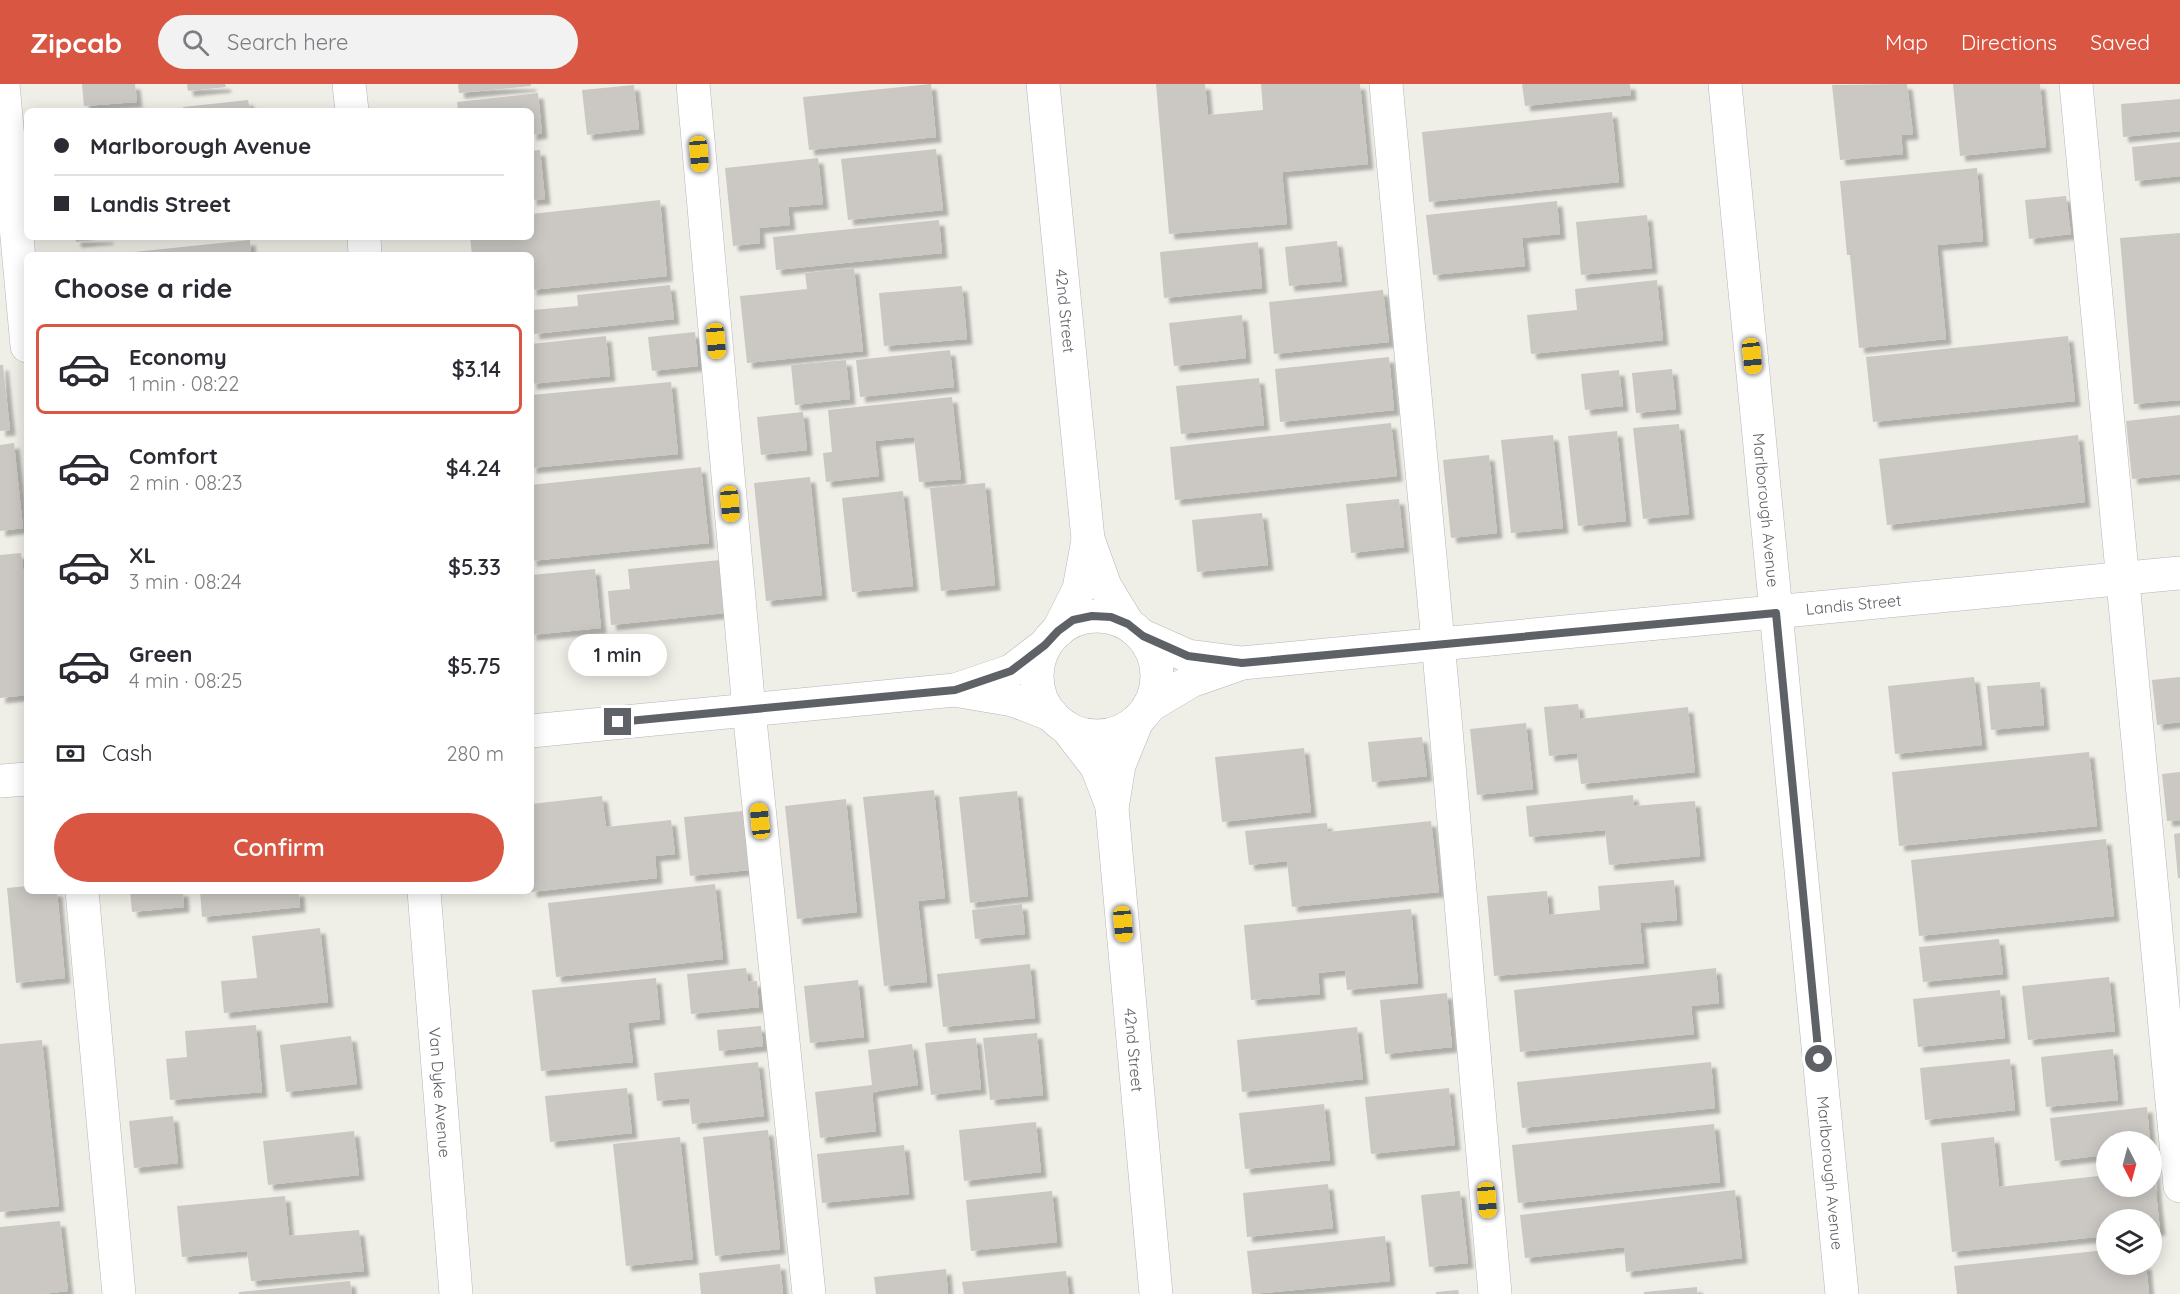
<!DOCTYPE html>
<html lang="en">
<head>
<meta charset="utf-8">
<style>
  :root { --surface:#fff; --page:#f2f2f3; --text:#2b2b33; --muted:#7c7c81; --line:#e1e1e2; --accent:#d95643 }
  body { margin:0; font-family:Quicksand,sans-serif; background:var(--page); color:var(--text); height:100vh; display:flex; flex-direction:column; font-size:22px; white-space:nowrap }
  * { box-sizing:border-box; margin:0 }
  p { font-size:20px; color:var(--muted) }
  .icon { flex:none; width:33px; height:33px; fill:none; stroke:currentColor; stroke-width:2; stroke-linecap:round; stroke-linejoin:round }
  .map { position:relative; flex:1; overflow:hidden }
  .drawer { position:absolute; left:24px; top:168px; width:510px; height:642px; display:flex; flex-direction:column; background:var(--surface); border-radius:9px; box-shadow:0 3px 15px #0003 }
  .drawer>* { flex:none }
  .top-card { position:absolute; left:24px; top:24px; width:510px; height:132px; border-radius:9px; box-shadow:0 3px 15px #0003; display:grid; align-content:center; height:132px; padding:0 30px; background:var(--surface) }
  .needle { width:39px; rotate:174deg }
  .controls { position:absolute; left:2096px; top:1047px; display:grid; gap:12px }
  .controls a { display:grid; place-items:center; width:66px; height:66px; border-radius:50%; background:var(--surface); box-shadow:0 3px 15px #0003; font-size:30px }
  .end { position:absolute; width:27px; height:27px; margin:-14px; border:8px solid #5e6166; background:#fff; box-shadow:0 0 0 3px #fff }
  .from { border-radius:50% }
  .bubble { position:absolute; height:42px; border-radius:21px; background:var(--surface); box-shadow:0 3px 15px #0003; font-size:20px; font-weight:600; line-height:42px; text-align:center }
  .car { position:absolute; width:18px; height:36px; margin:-18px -9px; border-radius:8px; box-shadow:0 0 4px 2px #0007; background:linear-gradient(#f5c518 24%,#345 0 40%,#f5c518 0 76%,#345 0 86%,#f5c518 0) }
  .top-card b { display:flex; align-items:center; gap:21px; height:57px; font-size:22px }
  .top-card b+b { border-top:2px solid var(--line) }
  .top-card i { width:15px; height:15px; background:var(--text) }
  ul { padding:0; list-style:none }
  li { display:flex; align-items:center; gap:18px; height:90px; margin:0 12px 9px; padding:0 18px; border:3px solid transparent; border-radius:9px }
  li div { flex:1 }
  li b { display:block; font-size:22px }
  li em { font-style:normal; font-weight:600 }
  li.active { border-color:var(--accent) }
  li>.icon { width:54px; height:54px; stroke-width:1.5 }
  h2 { padding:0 30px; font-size:27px; line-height:72px }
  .pay { display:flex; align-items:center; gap:15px; height:66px; padding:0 30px; font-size:22px }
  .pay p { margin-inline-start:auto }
  .cta { display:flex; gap:12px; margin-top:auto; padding:12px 30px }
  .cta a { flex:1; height:69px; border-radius:36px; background:var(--accent); color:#fff; font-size:24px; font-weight:600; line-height:69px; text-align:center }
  header { display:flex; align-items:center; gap:36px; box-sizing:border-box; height:84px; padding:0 30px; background:var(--accent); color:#fff }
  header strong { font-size:28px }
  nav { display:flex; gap:33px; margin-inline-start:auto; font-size:21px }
  .search { width:420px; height:54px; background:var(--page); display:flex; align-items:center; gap:15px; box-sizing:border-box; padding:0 21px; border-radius:33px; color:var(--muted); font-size:22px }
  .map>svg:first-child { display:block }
</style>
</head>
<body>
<header>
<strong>Zipcab</strong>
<div class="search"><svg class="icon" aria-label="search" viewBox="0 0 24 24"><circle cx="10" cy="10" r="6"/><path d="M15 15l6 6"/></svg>Search here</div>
<nav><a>Map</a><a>Directions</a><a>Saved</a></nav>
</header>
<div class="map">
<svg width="2180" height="1210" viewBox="0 0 2180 1210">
  <defs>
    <filter id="shadow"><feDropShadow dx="5.5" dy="5.5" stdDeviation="1.5" flood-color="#0004"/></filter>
  </defs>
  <rect width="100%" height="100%" fill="#efeee7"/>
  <!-- building -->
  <path fill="#cbc8c4" filter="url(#shadow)" d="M82,0H135L137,18L84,22Z
    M187,0H225L226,3L188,7Z
    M458,0H531V2L459,9Z
    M931,0L936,53L809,66L803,13Z
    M1156,0H1205L1208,31L1263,26L1261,0H1360L1368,80L1282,88L1287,140L1169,150Z
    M1522,0H1630L1631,11L1525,22Z
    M1907,0L1913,50L1901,51L1903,70L1840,76L1832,1Z
    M1953,0H2040L2046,63L1960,72Z
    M634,1L639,45L587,51L582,6Z
    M538,9L542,49L531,51V27H458L457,18Z
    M2180,15V47L2123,53L2121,20Z
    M248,16L250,27H184L183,23Z
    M1612,28L1619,98L1429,118L1422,48Z
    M2180,58V92L2135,97L2132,63Z
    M936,65L943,126L848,136L841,75Z
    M540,66L545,115L531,116V67Z
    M818,74L823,120L788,123L790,141L759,144L760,159L733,162L725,84Z
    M1977,84L1983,157L1937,161L1946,255L1859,264L1850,171H1847L1840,97Z
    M2066,112L2071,150L2029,155L2025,116Z
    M660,116L667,192L531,206V171H472L470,153H531V130Z
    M1557,117L1560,150L1522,154L1525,182L1433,191L1426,131Z
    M1647,131L1652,184L1581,191L1576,138Z
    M939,136L942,169L776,186L773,153Z
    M2180,149V316L2134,320L2120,154Z
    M75,153H108V155L76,158Z
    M250,156L251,171H124V169Z
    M1337,157L1342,197L1289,202L1285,163Z
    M1258,158L1262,204L1164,214L1160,168Z
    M854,184L863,267L747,279L740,212L807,205L805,189Z
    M1657,196L1663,256L1531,270L1527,231L1577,226L1575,205Z
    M670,201L674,235L534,250L532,226L578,222L577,211Z
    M962,202L967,255L884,262L879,209Z
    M1383,206L1389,258L1274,270L1269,218Z
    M1242,231L1246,274L1174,282L1169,239Z
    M695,248L698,282L652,287L648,253Z
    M606,252L610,292L531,300V260Z
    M2068,252L2075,317L1873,338L1866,273Z
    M950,266L954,303L860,313L856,276Z
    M1389,273L1394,326L1280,338L1275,285Z
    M846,276L850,315L795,321L791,281Z
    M0,281H3L10,346L0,347Z
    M1672,285L1676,325L1636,329L1632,289Z
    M1619,286L1623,322L1585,326L1581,290Z
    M1259,294L1264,341L1181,350L1176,302Z
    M671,298L678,370L531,384V311Z
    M952,313L961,395L919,398L914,353L875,357L879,392L826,398L823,369L832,368L828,326Z
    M803,328L807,366L761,371L757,333Z
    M2180,331V390L2132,395L2126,337Z
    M1391,339L1397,392L1175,416L1170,363Z
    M1679,340L1689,430L1643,435L1633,344Z
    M1617,347L1626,437L1578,442L1568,352Z
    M1553,351L1563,444L1511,449L1501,356Z
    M2078,351L2085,418L1887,441L1879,375Z
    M14,359L23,444L0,447V361Z
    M1489,371L1497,449L1451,454L1443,376Z
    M701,383L709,459L531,477V401Z
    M810,393L822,511L766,517L754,399Z
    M985,399L995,501L941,507L930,404Z
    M903,407L913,502L852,508L842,414Z
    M1399,415L1404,463L1351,469L1346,420Z
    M1262,429L1268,481L1197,488L1192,436Z
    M21,469L27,515V611L0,614V471Z
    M720,476L725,529L611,541L608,507L630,505L628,485Z
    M595,485L601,544L531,551V491Z
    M1974,593L1982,661L1895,670L1888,602Z
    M2180,593V638L2157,641L2152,596Z
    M2040,598L2044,641L1991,646L1987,602Z
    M1578,620L1580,635L1688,623L1695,688L1581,700L1577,669L1549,672L1544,623Z
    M1526,639L1533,705L1477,711L1470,645Z
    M1422,653L1427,692L1372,698L1368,658Z
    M1304,664L1311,728L1222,738L1215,673Z
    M2089,668L2097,742L1899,762L1892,688Z
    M2180,688V736L2167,737L2162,690Z
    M934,706L945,814L918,817L927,898L884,902L863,713Z
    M1017,707L1028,812L970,819L959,713Z
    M1633,711L1634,722L1695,717L1700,772L1609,781L1605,746L1529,753L1526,722Z
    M602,712L606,743L671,736L675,770L655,772L657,794L531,808V720Z
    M846,715L857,828L797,835L785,722Z
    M743,727L749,786L690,792L684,733Z
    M1431,737L1439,808L1292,823L1287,777L1249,781L1245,747L1327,739L1328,748Z
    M2180,749V794H2178L2174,750Z
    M2106,755L2114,832L1919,852L1911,776Z
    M1674,796L1677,836L1640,839L1644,879L1494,892L1487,812L1547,807L1549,831L1600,826L1598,802Z
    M715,800L723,875L556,893L548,819Z
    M27,802V807H57L65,894L16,899L7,804Z
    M130,807H183L184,823L132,828Z
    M200,807H299L300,823L202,833Z
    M1022,820L1025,850L975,855L972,826Z
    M1411,825L1418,899L1347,906L1345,886L1318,889L1320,910L1251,916L1244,841Z
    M320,844L328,918L224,929L221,897L257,894L252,852Z
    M1999,855L2003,890L1923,898L1919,863Z
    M1030,880L1035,934L943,943L937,890Z
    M746,884L748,898L757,897L759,923L691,930L687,890Z
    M1716,884L1719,919L1691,922L1694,950L1520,968L1514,906Z
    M2109,893L2115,947L2028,956L2022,902Z
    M656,894L660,935L628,939L633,978L541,987L532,906Z
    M858,896L864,953L810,959L804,902Z
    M2000,906L2005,954L1918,963L1913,915Z
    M1447,909L1452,963L1385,970L1380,916Z
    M256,941L262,1008L170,1016L166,975L187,973L185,947Z
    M761,942L763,962L719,967L717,946Z
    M1357,943L1363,995L1242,1008L1237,956Z
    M1037,949L1043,1011L990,1016L983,954Z
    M351,952L357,1000L286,1008L280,961Z
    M976,954L981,1005L931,1011L925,959Z
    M42,956L59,1122L0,1128V960Z
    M912,960L918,1001L872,1008L876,1047L820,1054L815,1008L872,1001L868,966Z
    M2113,965L2118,1016L2046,1023L2041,973Z
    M2010,975L2015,1026L1925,1036L1920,984Z
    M758,978L764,1032L692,1040L689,1014L657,1017L654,989Z
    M1711,978L1715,1024L1522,1044L1517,998Z
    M627,1004L632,1049L550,1058L545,1012Z
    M1449,1004L1455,1061L1371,1070L1365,1013Z
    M1324,1020L1330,1076L1245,1085L1239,1029Z
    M2147,1023L2150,1058H2106V1102H2151V1080H2153L2160,1146L2151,1147V1136H2106V1152L1952,1168L1941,1059L1994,1053L1999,1103L2098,1092L2096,1072L2055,1077L2050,1034Z
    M173,1032L178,1079L134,1084L129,1037Z
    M1036,1038L1041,1088L964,1097L959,1046Z
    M1714,1040L1720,1098L1518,1119L1512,1061Z
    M768,1046L780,1165L715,1172L703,1053Z
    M354,1047L359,1091L268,1101L263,1057Z
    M680,1053L693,1175L626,1182L613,1060Z
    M904,1061L909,1110L822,1119L817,1070Z
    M1328,1100L1333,1144L1247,1153L1243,1109Z
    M1735,1106L1742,1174L1626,1188L1624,1163L1525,1174L1520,1131Z
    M1052,1107L1057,1158L971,1167L966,1116Z
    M1460,1107L1468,1179L1429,1183L1421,1111Z
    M285,1112L289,1152L359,1146L364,1187L251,1197L247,1167L182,1173L177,1122Z
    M60,1137L68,1207L42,1210H0V1143Z
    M1385,1152L1390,1197L1252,1210L1247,1167Z
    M2106,1166V1180H2146L2149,1210H1957L1954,1182Z
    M780,1180L783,1210H701L699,1189Z
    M946,1185L948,1210H876L874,1193Z
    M1066,1187L1069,1210H964L962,1198Z
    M350,1197L352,1210H239V1208Z
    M1697,1203V1210H1644V1208Z
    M1458,1206L1459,1210H1436V1208Z"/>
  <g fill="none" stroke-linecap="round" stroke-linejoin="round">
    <defs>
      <g id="minor">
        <path d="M3,0L27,262"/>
        <path d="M349,0L352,27"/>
        <path d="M693,0L749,626L809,1210"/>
        <path id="s1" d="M1043,0L1088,455L1105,502L1128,540"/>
        <path d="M1386,0L1444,623L1495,1210"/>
        <path id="s2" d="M1725,0L1842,1210"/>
        <path d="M2076,0L2180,1102"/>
        <path d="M364,153L365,171"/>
        <circle cx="1097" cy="592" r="60"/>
        <path d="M1058,547L1079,505L1088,456"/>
        <path id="s3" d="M1143,552L1188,572L1242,579L2180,489"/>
        <path d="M960,607L1013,616L1052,631"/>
        <path d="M1149,622L1191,597L1237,581"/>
        <path id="s4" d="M1137,637L1119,681L1112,724L1156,1210"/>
        <path d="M1066,643L1097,683L1112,722"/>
        <path d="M531,647L955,606L1011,587L1045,561"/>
        <path d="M0,697L27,695"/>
        <path d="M82,807L119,1210"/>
        <path id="s5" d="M424,807L456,1210"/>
      </g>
    </defs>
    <!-- minor casing -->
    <use href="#minor" stroke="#b4b6ba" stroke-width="34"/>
    <!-- minor -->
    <use href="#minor" stroke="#fff" stroke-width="33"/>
  </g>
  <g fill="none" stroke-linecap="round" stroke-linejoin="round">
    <!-- route -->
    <path stroke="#5e6166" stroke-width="8" d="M618,638L955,606L1011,587L1045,561L1058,547L1073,536L1092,532L1111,533L1128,540L1143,552L1188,572L1242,579L1776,529L1819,975"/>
  </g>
  <g text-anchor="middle" stroke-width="6" stroke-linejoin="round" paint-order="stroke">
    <!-- street labels -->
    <g font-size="16" fill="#5e6166" stroke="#fff">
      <text dy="6" stroke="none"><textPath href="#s1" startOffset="228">42nd Street</textPath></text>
      <text dy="6" stroke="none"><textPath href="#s2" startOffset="428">Marlborough Avenue</textPath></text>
      <text dy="6" stroke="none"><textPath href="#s3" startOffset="718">Landis Street</textPath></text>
      <text dy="6" stroke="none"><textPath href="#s4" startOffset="334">42nd Street</textPath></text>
      <text dy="6" stroke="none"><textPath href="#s5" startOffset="202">Van Dyke Avenue</textPath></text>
      <text dy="6" stroke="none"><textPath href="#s2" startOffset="1094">Marlborough Avenue</textPath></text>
    </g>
  </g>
</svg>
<div class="controls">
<a><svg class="needle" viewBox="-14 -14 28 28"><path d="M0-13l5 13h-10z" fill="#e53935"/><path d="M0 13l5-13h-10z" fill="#7c7c81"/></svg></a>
<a><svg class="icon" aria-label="layers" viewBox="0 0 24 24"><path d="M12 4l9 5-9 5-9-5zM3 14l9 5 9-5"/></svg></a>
</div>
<i class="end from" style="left:1819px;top:975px"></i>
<i class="end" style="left:618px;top:638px"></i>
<div class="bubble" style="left:568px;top:550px;width:99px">1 min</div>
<i class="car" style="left:699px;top:70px;rotate:175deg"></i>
<i class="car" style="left:716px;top:257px;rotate:175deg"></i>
<i class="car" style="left:1752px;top:272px;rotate:174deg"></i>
<i class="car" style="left:730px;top:420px;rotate:175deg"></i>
<i class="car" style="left:760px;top:737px;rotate:354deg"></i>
<i class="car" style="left:1123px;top:840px;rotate:175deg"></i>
<i class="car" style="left:1487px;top:1116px;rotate:175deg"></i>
<div class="top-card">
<b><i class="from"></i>Marlborough Avenue</b>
<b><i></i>Landis Street</b>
</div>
<section class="drawer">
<h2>Choose a ride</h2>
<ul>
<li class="active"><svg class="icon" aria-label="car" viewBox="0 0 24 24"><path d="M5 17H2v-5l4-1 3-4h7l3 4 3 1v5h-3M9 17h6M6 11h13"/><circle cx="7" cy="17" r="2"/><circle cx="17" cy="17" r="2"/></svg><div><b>Economy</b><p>1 min · 08:22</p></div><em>$3.14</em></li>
<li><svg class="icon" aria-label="car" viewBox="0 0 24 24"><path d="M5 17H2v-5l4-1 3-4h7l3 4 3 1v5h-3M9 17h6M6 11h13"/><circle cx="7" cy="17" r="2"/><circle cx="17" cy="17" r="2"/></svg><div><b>Comfort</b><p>2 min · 08:23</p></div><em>$4.24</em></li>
<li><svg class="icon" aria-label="car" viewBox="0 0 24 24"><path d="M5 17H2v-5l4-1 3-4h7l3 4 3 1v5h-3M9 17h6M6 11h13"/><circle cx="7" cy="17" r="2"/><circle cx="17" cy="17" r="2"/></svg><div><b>XL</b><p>3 min · 08:24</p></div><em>$5.33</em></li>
<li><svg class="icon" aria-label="car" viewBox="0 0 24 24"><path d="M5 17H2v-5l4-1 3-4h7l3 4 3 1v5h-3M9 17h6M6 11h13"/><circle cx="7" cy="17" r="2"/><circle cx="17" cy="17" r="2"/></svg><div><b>Green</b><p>4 min · 08:25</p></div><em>$5.75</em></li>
</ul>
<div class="pay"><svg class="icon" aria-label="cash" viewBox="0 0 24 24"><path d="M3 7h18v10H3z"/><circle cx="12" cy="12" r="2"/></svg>Cash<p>280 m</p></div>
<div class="cta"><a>Confirm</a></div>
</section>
</div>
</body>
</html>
